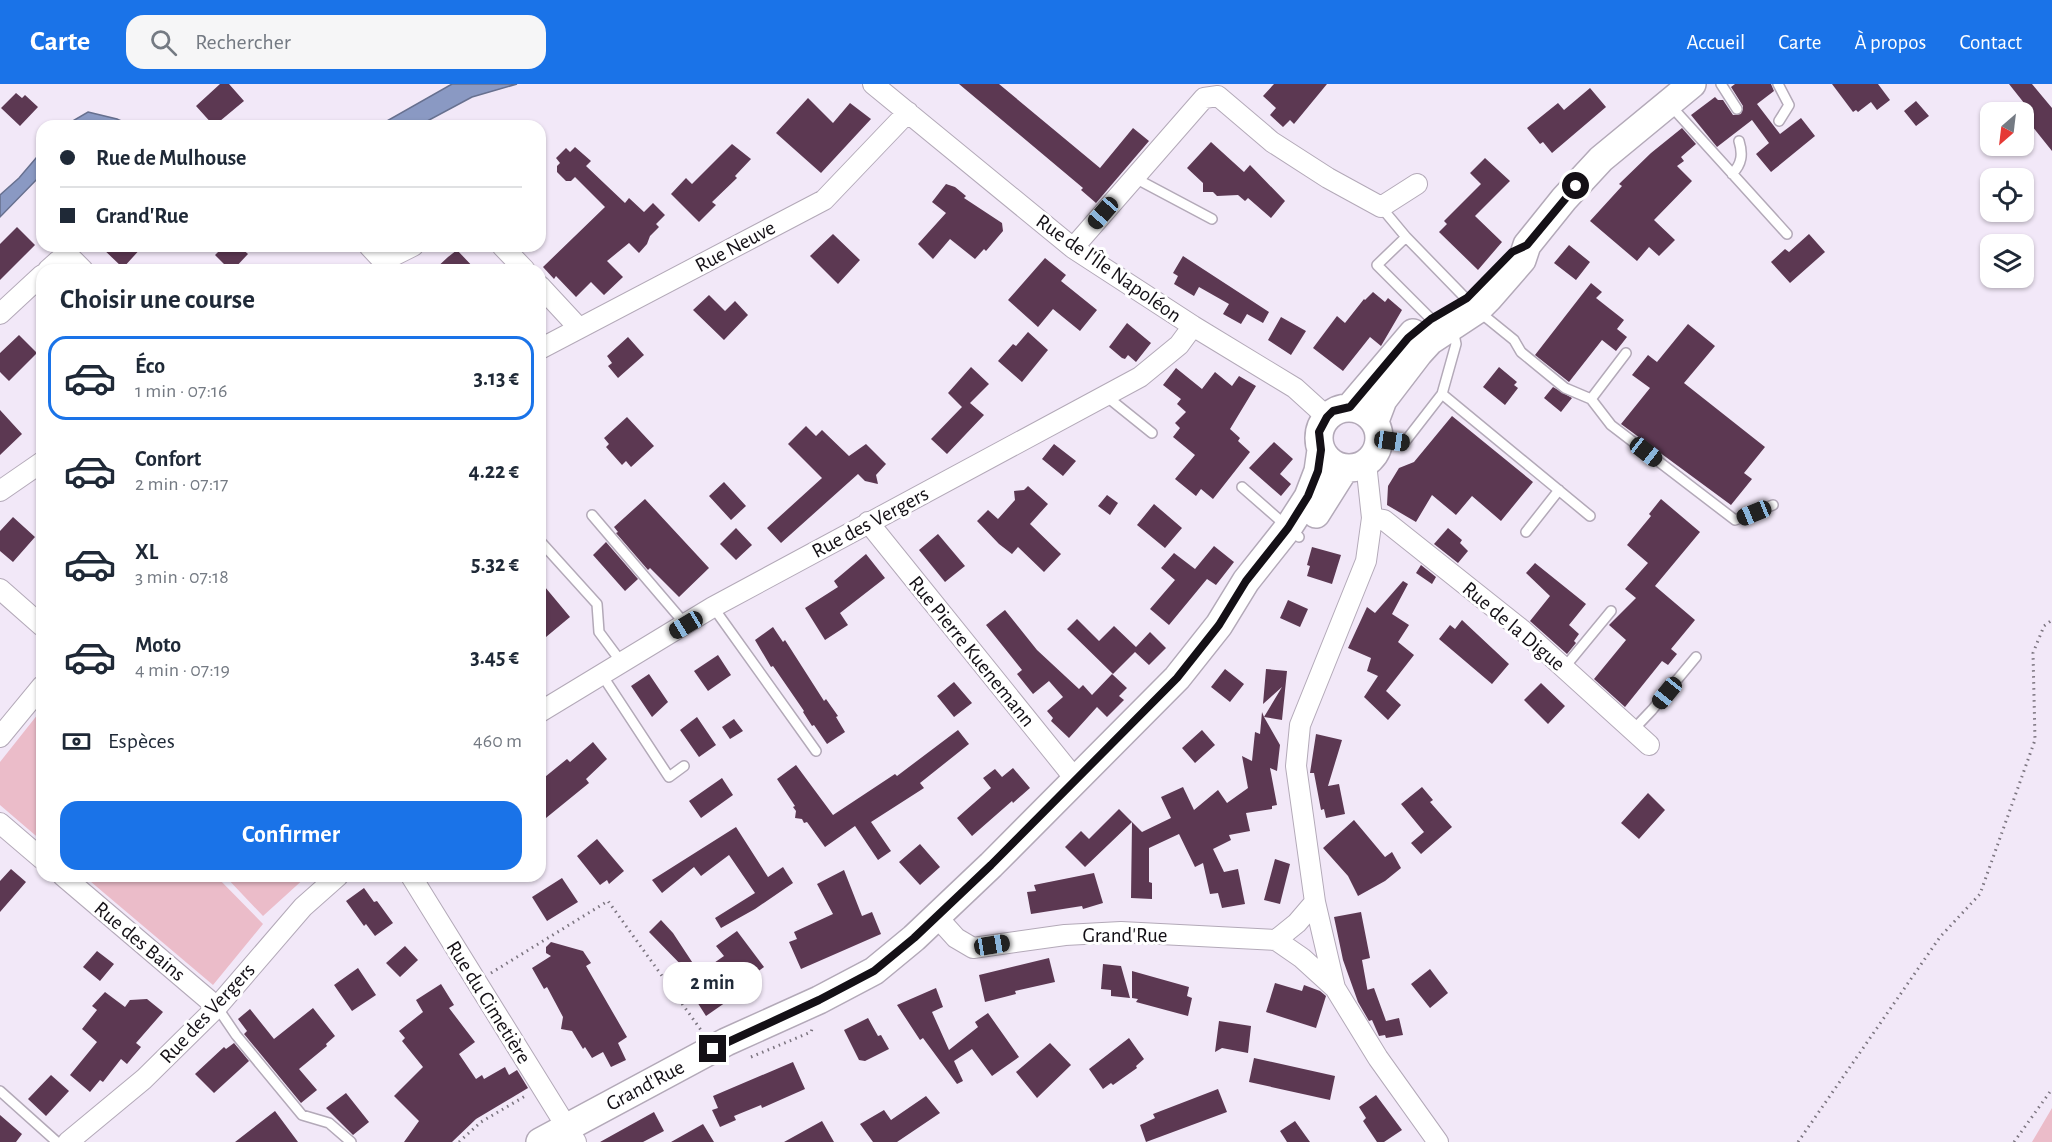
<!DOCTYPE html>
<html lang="fr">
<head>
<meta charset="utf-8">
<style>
  :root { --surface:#fff; --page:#f6f6f7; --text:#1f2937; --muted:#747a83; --line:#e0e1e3; --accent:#1a73e8 }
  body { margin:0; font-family:"Alegreya Sans",sans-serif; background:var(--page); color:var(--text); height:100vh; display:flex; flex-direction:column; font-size:22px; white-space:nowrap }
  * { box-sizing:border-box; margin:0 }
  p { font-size:20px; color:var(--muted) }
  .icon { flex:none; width:33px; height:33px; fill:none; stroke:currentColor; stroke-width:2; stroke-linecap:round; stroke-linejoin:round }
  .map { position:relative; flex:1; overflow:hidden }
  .details { position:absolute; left:36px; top:180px; width:510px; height:618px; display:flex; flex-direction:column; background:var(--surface); border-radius:18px; box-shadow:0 2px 4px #0004 }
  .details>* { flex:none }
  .banner { position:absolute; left:36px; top:36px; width:510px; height:132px; border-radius:18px; box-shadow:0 2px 4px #0004; display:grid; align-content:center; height:132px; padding:0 24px; background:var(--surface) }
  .needle { width:39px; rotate:208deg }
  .controls { position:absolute; left:1980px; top:18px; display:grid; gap:12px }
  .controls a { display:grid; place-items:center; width:54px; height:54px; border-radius:12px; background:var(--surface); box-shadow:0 2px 4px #0004; font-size:30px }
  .end { position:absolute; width:27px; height:27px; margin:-14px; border:8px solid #141016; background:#fff; box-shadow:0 0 0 3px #fff }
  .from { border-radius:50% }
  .bubble { position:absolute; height:42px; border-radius:18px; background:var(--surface); box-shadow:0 2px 4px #0004; font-size:20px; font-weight:700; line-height:42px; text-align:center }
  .car { position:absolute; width:18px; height:36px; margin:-18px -9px; border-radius:8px; box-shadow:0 0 4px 2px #0007; background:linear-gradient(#222 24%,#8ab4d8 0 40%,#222 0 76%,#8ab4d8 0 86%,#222 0) }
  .banner b { display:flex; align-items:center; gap:21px; height:57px; font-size:22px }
  .banner b+b { border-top:2px solid var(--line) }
  .banner i { width:15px; height:15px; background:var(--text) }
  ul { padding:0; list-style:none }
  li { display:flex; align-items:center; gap:18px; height:84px; margin:0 12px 9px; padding:0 12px; border:3px solid transparent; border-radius:18px }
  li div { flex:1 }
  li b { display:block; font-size:22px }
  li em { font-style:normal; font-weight:700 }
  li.active { border-color:var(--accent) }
  li>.icon { width:54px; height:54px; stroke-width:1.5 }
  h2 { padding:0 24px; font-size:27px; line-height:72px }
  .pay { display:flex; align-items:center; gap:15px; height:66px; padding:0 24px; font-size:22px }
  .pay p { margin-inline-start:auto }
  .action { display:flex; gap:12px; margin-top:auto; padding:12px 24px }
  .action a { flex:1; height:69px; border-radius:18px; background:var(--accent); color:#fff; font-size:24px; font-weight:700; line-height:69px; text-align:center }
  header { display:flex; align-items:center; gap:36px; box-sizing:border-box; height:84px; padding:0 30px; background:var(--accent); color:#fff }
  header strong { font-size:28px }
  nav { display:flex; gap:33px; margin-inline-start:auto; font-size:21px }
  .search { width:420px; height:54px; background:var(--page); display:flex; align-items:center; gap:15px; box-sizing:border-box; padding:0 21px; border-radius:18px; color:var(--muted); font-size:22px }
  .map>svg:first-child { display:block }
</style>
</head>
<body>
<header>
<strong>Carte</strong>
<div class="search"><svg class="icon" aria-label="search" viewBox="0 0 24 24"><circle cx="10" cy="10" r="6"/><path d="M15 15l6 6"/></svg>Rechercher</div>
<nav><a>Accueil</a><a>Carte</a><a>À propos</a><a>Contact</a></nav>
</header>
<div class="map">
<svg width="2052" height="1058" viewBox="0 0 2052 1058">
  <rect width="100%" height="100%" fill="#f2e8f8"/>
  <!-- green -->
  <path fill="#ebbcc9" d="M42,625V757L0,721V678Z
    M84,792H216L263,840L213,901Z
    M225,792H307L263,832Z
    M2052,1024V1058H2032Z"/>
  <!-- water -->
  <path fill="#8a99c3" stroke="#67708f" stroke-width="1.5" d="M452,0H517L472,13L418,42H378Z
    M88,28L117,35L132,42H64Z
    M42,67V90L0,133V111L19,94Z"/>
  <!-- building -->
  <path fill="#5c3852" d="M220,0H229L244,17L214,42L196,22Z
    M959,0H999L1100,84L1133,44L1149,57L1096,119L1081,106L1083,104Z
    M1274,0H1327L1294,40L1290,36L1283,43L1270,31L1276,24L1263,12Z
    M1735,0H1771L1774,7L1757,20L1780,50L1801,34L1815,52L1771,88L1756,70L1769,59L1752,36L1717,63L1691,31L1715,13L1718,16H1723L1733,31L1741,30L1743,22L1731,3Z
    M1832,0H1878L1890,16L1877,26L1871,18L1858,28L1856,26L1853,28Z
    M2009,0H2032L2052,24V67L2024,32L2022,28L2028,24Z
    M1590,4L1606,23L1552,69L1543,58L1540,60L1527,44L1558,19L1564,26Z
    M16,9L22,14L25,11L38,23L20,42L1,24Z
    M808,14L833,39L850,19L871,35L821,89L776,49Z
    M1916,17L1929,32L1916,42L1904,27Z
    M1682,44L1696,60L1681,73L1684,77L1677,82L1692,97L1654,136L1675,156L1659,172L1649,163L1637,177L1590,137L1622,102L1619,100L1651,69Z
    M1211,58L1244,88L1250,81L1285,117L1271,134L1248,114L1245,117L1238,111L1217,112L1213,108H1203V99L1187,84Z
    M732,60L751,75L735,92L737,94L712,118L716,121L699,138L671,110L686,94L692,100Z
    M575,63L591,77L586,82L625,119L629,114L644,128L653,119L665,131L656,140L659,143L650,152L647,160L639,169L629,159L607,177L623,193L604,211L591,198L576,213L556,192L554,195L543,183L605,123L575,93L571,97H566L557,88V82L560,79L556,74L566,64L570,68Z
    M1485,74L1510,97L1475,132L1502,158L1478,186L1439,148L1447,140L1444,137L1481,100L1470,89Z
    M946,100L955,103L966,112L964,114L1002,139L1003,147L986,167L984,165L975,175L950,155L933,175L918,160L946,129L932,118Z
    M17,143L35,161L0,196V160Z
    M833,150L860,176L838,200L810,172Z
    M1809,150L1825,168L1790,199L1771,178L1785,165L1789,168Z
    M1569,161L1590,178L1576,196L1554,179Z
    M100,162H143L123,184Z
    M224,162H239L248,170L233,186H230L215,171Z
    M457,166L476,186H434L448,173Z
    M1183,172L1269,228L1263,239L1247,230L1241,240L1223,230L1229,220L1199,203L1194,212L1174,200L1178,192L1173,189Z
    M1045,174L1066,191L1061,197L1097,226L1080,247L1053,225L1038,243L1008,216Z
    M1591,199L1602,208L1596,214L1624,236L1617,245L1627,253L1616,267L1602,256L1569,298L1535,271Z
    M1373,208L1385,218L1388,214L1402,226L1381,262L1370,253L1343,287L1313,264L1337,232L1345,239L1364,215L1365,216Z
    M709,211L725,227L735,217L748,231L724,256L693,226Z
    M1281,233L1306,247L1291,271L1268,256Z
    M1127,239L1151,259L1136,278L1128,271L1125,275L1122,274L1109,263Z
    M1688,240L1715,262L1684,299L1765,363L1744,389L1752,395L1731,421L1621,340L1650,304L1632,291L1648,271L1657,278Z
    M1028,248L1048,266L1022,298L998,277L1013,260L1016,262Z
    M19,251L37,269L9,297L0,288V269Z
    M628,253L644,271L618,294L608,282L612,279L607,272Z
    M971,283L989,300L970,319L984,331L947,370L931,355L962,323L948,309Z
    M1499,283L1517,298L1514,301L1518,304L1505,321L1483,303Z
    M1176,284L1202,305L1215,288L1232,302L1239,292L1256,302L1230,345L1240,354L1238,357L1250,368L1213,415L1201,405L1196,412L1175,395L1195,371L1173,353L1180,344L1175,339L1186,328L1177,320L1181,315L1163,301Z
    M1553,303L1572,314L1561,328L1544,314Z
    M0,326L22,350L0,371Z
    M1452,332L1533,398L1501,437L1472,412L1456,431L1432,411L1416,438L1387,421L1388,402L1399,384L1414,378Z
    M627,333L654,362L631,383L626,377L622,381L606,363L609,360L604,354Z
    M806,342L816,352L822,346L849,372L866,360L886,380L876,391L878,400L865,397L858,390L781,459L767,444L822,394L788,360Z
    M1274,358L1293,375L1280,390L1291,400L1281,412L1249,384Z
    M1054,360L1076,377L1063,392L1042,375Z
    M724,398L746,422L731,436L709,412Z
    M1028,402L1048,420L1030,440L1061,470L1044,488L1018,463L1012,470L999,460L977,437L988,426L998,435L1015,416L1014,407L1024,406Z
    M1107,411L1118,419L1110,431L1098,422Z
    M645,415L709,484L679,513L650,484L648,486L616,449L618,448L614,443Z
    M1661,415L1700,448L1655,502L1695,536L1671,565L1677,570L1668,581L1662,577L1625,623L1594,595L1626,556L1609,541L1636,514L1625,505L1648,479L1627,461L1651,432L1649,430Z
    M1154,420L1182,444L1165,464L1137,441Z
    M13,433L35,453L13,478L0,467V447Z
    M736,444L752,461L736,476L720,460Z
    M1448,444L1462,456L1460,459L1468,467L1458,479L1434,460Z
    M938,450L965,482L945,498L919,466Z
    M606,458L638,495L625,507L593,471Z
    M1214,462L1234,478L1216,501L1207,495L1169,541L1150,525L1175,496L1161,484L1174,469L1195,485Z
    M1312,463L1341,471L1332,500L1307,492L1310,482L1307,481Z
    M866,470L885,494L840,529L848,541L825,556L805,524L838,503L834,497Z
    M1535,479L1586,520L1569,541L1579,550L1574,557L1576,559L1567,570L1530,537L1550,512L1526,489Z
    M1421,481L1436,493L1432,500L1416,489Z
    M540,497L570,533L546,553L540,546Z
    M1403,497L1408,500L1392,530L1409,541L1398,558L1414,571L1386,607L1401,621L1388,636L1364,613L1378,592L1367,587L1371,574L1348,564L1367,523L1375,529Z
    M1288,516L1308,525L1300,543L1280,534Z
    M1005,526L1037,566L1079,605L1083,601L1092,611L1112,590L1127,604L1119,612L1124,616L1107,633L1097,623L1069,654L1051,637L1053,634L1047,627L1063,613L1049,597L1033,610L1017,590L1022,586L986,541Z
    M1077,535L1099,557L1114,542L1136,563L1150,548L1166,564L1149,581L1135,568L1113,590L1067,545Z
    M1462,536L1509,580L1492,600L1439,555L1450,541L1455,545Z
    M773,543L783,558L785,556L824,617L826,615L838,632L836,633L845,648L827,660L814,641L812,642L803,628L804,627L773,582L771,583L755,556Z
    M718,571L731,591L708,607L694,587Z
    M1225,585L1244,600L1230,618L1211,603Z
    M1266,585L1287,587L1282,636L1264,633L1280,661L1277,687L1270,684L1277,721L1272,722V725L1246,729L1250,747L1229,751L1231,756L1213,765L1224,788L1238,785L1245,820L1222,824L1218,809L1210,810L1203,779L1195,783L1179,750L1149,764V798L1152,799V815L1131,814L1132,738L1085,783L1065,763L1081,747L1089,755L1119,725L1142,748L1171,734L1161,713L1183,703L1194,726L1218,706L1227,719L1248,704L1242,672L1252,677L1255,648L1260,650L1262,628L1264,633L1282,603L1263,620Z
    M649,590L668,618L652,633L631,602Z
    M954,598L972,619L954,633L937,612Z
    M1541,599L1565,622L1548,640L1524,616Z
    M697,633L716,661L699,673L680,646Z
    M734,635L743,647L730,655L722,643Z
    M958,646L969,660L920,699L924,704L871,738L891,767L878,776L855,742L825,763L807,738L804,739L802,735L795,734L796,727L793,723L795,722L777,695L796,681L833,731L895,690L897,692Z
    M1202,646L1215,661L1195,679L1182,664Z
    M1316,650L1342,656L1328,702L1339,700L1345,730L1326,734L1324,725L1321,726L1314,689H1310Z
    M593,658L607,675L586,695L589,699L546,734L540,726V697L567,675L570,678Z
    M1013,684L1030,704L1013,719L1012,717L972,752L957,734L991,704L983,694L995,685L1002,693Z
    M722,694L733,711L701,734L689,717Z
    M1422,703L1433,716L1430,718L1452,743L1421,770L1411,759L1424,748L1401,720Z
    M1648,709L1665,726L1639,755L1621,739Z
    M1354,736L1385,773L1392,768L1401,784L1385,797L1358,812L1348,792L1323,764Z
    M736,743L768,793L783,783L793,799L755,825L721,844L715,834L755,809L729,771L701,792L694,783L662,809L652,796Z
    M597,755L624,787L609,800L607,796L600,801L577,772Z
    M920,760L940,783L920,801L899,778Z
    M1275,775L1290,780L1280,820L1264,816Z
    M11,785L26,798L0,828V797Z
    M844,786L862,832L872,828L881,850L801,885L789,858L797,855L794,848L833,830L817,800Z
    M1094,789L1103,819L1083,825L1082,822L1031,830L1027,808L1036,807L1034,801Z
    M562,794L578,818L547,837L532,813Z
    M364,804L374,818L377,817L393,839L375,852L366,840L364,842L346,817Z
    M1361,828L1370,874L1362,876L1368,909L1367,906L1374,904L1386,937L1399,934L1403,951L1386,954L1385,951L1379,952L1372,936L1369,937L1358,918L1343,876L1334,833Z
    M661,836L673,849L698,887L692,892L649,848Z
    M737,847L764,883L726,911L729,916L706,932L685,899L724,872L716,862Z
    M551,858L583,867L591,879L586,882L627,953L618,959L626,976L611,983L603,968L592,974L585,963L583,965L572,947L561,945L563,933L547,903L544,905L532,884L551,872L546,869V863Z
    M405,862L418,876L400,893L386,879Z
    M97,867L114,880L100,897L83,883Z
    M1049,874L1055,898L1015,907L1016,910L985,918L979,891Z
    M1103,880L1121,882L1130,914L1111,912V906L1101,905Z
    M358,884L376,911L352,927L334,901Z
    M1430,885L1448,909L1430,924L1411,900Z
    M1132,887L1189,903L1187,912L1192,914L1188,932L1136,918L1138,915L1132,914Z
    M1275,899L1302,907L1304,901L1320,907L1326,912L1316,944L1266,928Z
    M441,900L454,921L449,924L475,958L459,970L476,995L482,991L484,995L505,983L509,991L517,986L528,1004L476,1035L452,1058H404L419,1037L394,1012L423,983L402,957L405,954L399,947L423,928L416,916Z
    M936,904L943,923L932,928L949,966L978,943L975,938L988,929L1019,973L992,992L972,965L954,977L963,997L957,1000L923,954L920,956L897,921Z
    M105,908L125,923L130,916L147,915L163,928L136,959L141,963L127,980L121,975L103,998L100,996L90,1008L70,991L97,958L82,945L97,926L92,922Z
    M313,924L335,952L326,960L327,962L299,985L317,1006L301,1019L244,950L247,947L238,935L250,925L274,955Z
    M868,934L878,952L881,951L889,965L865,977L859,976L844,946Z
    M1219,937L1251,942L1248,969L1222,964L1215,968Z
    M1129,954L1144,975L1136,982L1137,984L1113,1001L1111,999L1103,1005L1089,985Z
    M234,959L249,977L214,1009L195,990L224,963L226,965Z
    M1050,959L1071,981L1037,1014L1016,988Z
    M1254,974L1335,992L1330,1016L1249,998Z
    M793,978L805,1005L762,1024L761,1021L734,1032L736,1036L720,1043L712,1026L718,1024L713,1012Z
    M51,991L69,1007L46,1032L28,1015Z
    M1218,1005L1227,1028L1146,1058L1140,1041L1155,1034L1153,1030Z
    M346,1009L369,1038L353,1051L326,1024Z
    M1376,1011L1402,1046L1384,1058H1377L1363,1037L1366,1034L1359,1023Z
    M926,1012L940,1029L897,1058H873L860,1040L884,1026L891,1036Z
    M275,1027L298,1058H235Z
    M654,1028L664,1047L643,1058H600Z
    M0,1031L22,1050L16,1058H0Z
    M822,1037L834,1058H784Z
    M1295,1037L1310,1058H1287L1280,1047Z
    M703,1040L714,1058H671Z"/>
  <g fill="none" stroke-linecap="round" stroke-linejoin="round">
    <defs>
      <path id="service" d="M1721,0L1737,25
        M1778,0L1789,21L1779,37
        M1671,22L1787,150
        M1732,90C1742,80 1743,70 1739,57
        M1133,93L1212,135
        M1381,123L1406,153
        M1431,235L1377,181L1406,153L1477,226L1514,256L1521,268L1565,304L1591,315L1611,341L1735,436L1773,421
        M1442,310L1456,260L1453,246
        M1106,312L1152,349
        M1591,315L1626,269
        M1380,355L1404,359L1442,310L1590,432
        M1242,403L1299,453
        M592,431L686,541
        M1526,448L1559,406
        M540,457L597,520L599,548L622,579
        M713,523L816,667
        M1564,584L1611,527
        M602,591L669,693L684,682
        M1633,646L1652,626L1696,573
        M217,923L236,951L302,1031L329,1039L351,1058
        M0,1007L57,1058"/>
      <path id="minor" d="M873,0L1073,164L1193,242L1295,304L1327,333
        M369,162L383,177L413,162
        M502,162L525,186
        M1073,164L1204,14L1218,12L1272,58L1328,94L1381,123L1417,100
        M48,186L58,177L72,175L83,186
        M540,202L579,244
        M0,230L42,191
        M540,265L824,116L908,28
        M0,407L42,378
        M1372,434L1384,436L1521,545L1649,661
        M868,438L1076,696
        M0,505L42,542
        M540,628L713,523L1140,293L1179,261L1193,242
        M0,653L42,602
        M0,739L42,775
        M63,792L217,923
        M411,792L576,1058
        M937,833L956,854L973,864L1065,851L1121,848L1276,856L1297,839L1315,818
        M1276,856L1302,874L1335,904L1378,974L1438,1058
        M1335,904L1315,818L1296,682L1300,641L1366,477L1372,434L1366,379
        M68,1058L144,995L217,923L303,823L338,792"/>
      <path id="secondary" d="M1350,323L1413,249
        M1319 354a30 30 0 1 1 60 0a30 30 0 1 1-60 0Z
        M1375,337L1383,316L1419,269L1430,257L1477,226L1489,214L1522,176L1527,161L1564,115L1601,75L1692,0
        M1316,430L1345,384
        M540,1058L726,958L819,916L874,887L914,854L991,781L1177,594L1219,541L1246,497L1288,444L1308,413L1318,387L1321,366"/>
    </defs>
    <!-- service casing -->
    <use href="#service" stroke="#b3a9b8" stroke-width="12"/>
    <!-- minor casing -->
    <use href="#minor" stroke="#b3a9b8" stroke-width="22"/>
    <!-- secondary casing -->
    <use href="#secondary" stroke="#b3a9b8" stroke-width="30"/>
    <!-- path -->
    <path stroke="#7b747f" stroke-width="3" stroke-dasharray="1.5 4.5" stroke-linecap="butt" d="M491,889L608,817L701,946
      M751,973L811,948L813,942
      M459,1058L481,1038L527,1011
      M1798,1058L1940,853L1980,810L2035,656L2033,569L2044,542L2052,536
      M2014,1058L2052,1005"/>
    <!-- service -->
    <use href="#service" stroke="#fff" stroke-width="9"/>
    <!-- minor -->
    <use href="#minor" stroke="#fff" stroke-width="20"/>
    <!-- secondary -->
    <use href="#secondary" stroke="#fff" stroke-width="27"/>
  </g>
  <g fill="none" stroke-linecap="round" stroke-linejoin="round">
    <!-- route -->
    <path stroke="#141016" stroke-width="8" d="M713,965L819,916L874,887L914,854L991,781L1177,594L1219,541L1246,497L1288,444L1308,412L1318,387L1321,366L1319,348L1327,333L1333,327L1350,323L1408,254L1431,235L1467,214L1512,168L1527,161L1576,102"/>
  </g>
  <g text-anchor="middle" stroke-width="6" stroke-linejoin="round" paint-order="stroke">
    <!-- street labels -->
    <g font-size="21" fill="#141016" stroke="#fff">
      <text transform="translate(735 162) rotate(-28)" y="7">Rue Neuve</text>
      <text transform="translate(1109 184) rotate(35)" y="7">Rue de l'Île Napoléon</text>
      <text transform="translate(870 438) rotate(-28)" y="7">Rue des Vergers</text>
      <text transform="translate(1514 542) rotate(40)" y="7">Rue de la Digue</text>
      <text transform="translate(972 567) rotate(51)" y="7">Rue Pierre Kuenemann</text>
      <text x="1125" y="858">Grand'Rue</text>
      <text transform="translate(140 857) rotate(40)" y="7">Rue des Bains</text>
      <text transform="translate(489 918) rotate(58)" y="7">Rue du Cimetière</text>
      <text transform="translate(207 929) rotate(-47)" y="7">Rue des Vergers</text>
      <text transform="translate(645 1001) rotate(-28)" y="7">Grand'Rue</text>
    </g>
  </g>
</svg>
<div class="controls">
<a><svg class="needle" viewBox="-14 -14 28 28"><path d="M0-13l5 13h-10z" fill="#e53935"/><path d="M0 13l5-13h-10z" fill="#747a83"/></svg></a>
<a><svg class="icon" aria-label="locate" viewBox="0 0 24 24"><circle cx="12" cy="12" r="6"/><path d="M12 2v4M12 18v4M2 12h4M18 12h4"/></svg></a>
<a><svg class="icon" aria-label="layers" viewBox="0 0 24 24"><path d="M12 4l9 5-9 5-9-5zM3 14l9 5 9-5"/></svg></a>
</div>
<i class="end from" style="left:1576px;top:102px"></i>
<i class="end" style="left:713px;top:965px"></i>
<div class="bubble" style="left:663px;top:878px;width:99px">2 min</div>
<i class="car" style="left:1103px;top:129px;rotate:221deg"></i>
<i class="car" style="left:1392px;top:357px;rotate:98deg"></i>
<i class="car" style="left:1646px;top:368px;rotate:128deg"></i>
<i class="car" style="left:1754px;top:429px;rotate:248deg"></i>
<i class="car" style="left:686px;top:541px;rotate:239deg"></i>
<i class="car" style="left:1667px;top:609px;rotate:219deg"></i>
<i class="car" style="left:992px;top:861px;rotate:81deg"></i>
<div class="banner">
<b><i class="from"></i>Rue de Mulhouse</b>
<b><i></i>Grand'Rue</b>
</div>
<section class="details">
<h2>Choisir une course</h2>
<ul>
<li class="active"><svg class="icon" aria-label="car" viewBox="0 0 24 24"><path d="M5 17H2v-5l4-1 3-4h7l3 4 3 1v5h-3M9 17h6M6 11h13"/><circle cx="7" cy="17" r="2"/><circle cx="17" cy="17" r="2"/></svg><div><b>Éco</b><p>1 min · 07:16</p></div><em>3.13 €</em></li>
<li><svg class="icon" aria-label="car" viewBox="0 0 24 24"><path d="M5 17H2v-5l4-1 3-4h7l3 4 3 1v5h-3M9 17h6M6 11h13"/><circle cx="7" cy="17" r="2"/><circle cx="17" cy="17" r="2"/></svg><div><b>Confort</b><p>2 min · 07:17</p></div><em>4.22 €</em></li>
<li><svg class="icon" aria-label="car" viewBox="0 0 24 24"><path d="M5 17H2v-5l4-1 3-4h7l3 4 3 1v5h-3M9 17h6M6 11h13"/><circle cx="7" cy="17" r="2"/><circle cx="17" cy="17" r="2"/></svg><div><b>XL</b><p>3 min · 07:18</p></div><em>5.32 €</em></li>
<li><svg class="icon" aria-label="car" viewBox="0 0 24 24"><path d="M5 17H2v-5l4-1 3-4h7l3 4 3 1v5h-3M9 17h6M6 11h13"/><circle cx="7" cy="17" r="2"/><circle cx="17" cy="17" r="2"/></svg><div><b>Moto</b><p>4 min · 07:19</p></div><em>3.45 €</em></li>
</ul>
<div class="pay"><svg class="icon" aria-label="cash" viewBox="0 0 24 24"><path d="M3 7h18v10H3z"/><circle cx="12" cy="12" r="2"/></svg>Espèces<p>460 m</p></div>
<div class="action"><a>Confirmer</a></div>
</section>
</div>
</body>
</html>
